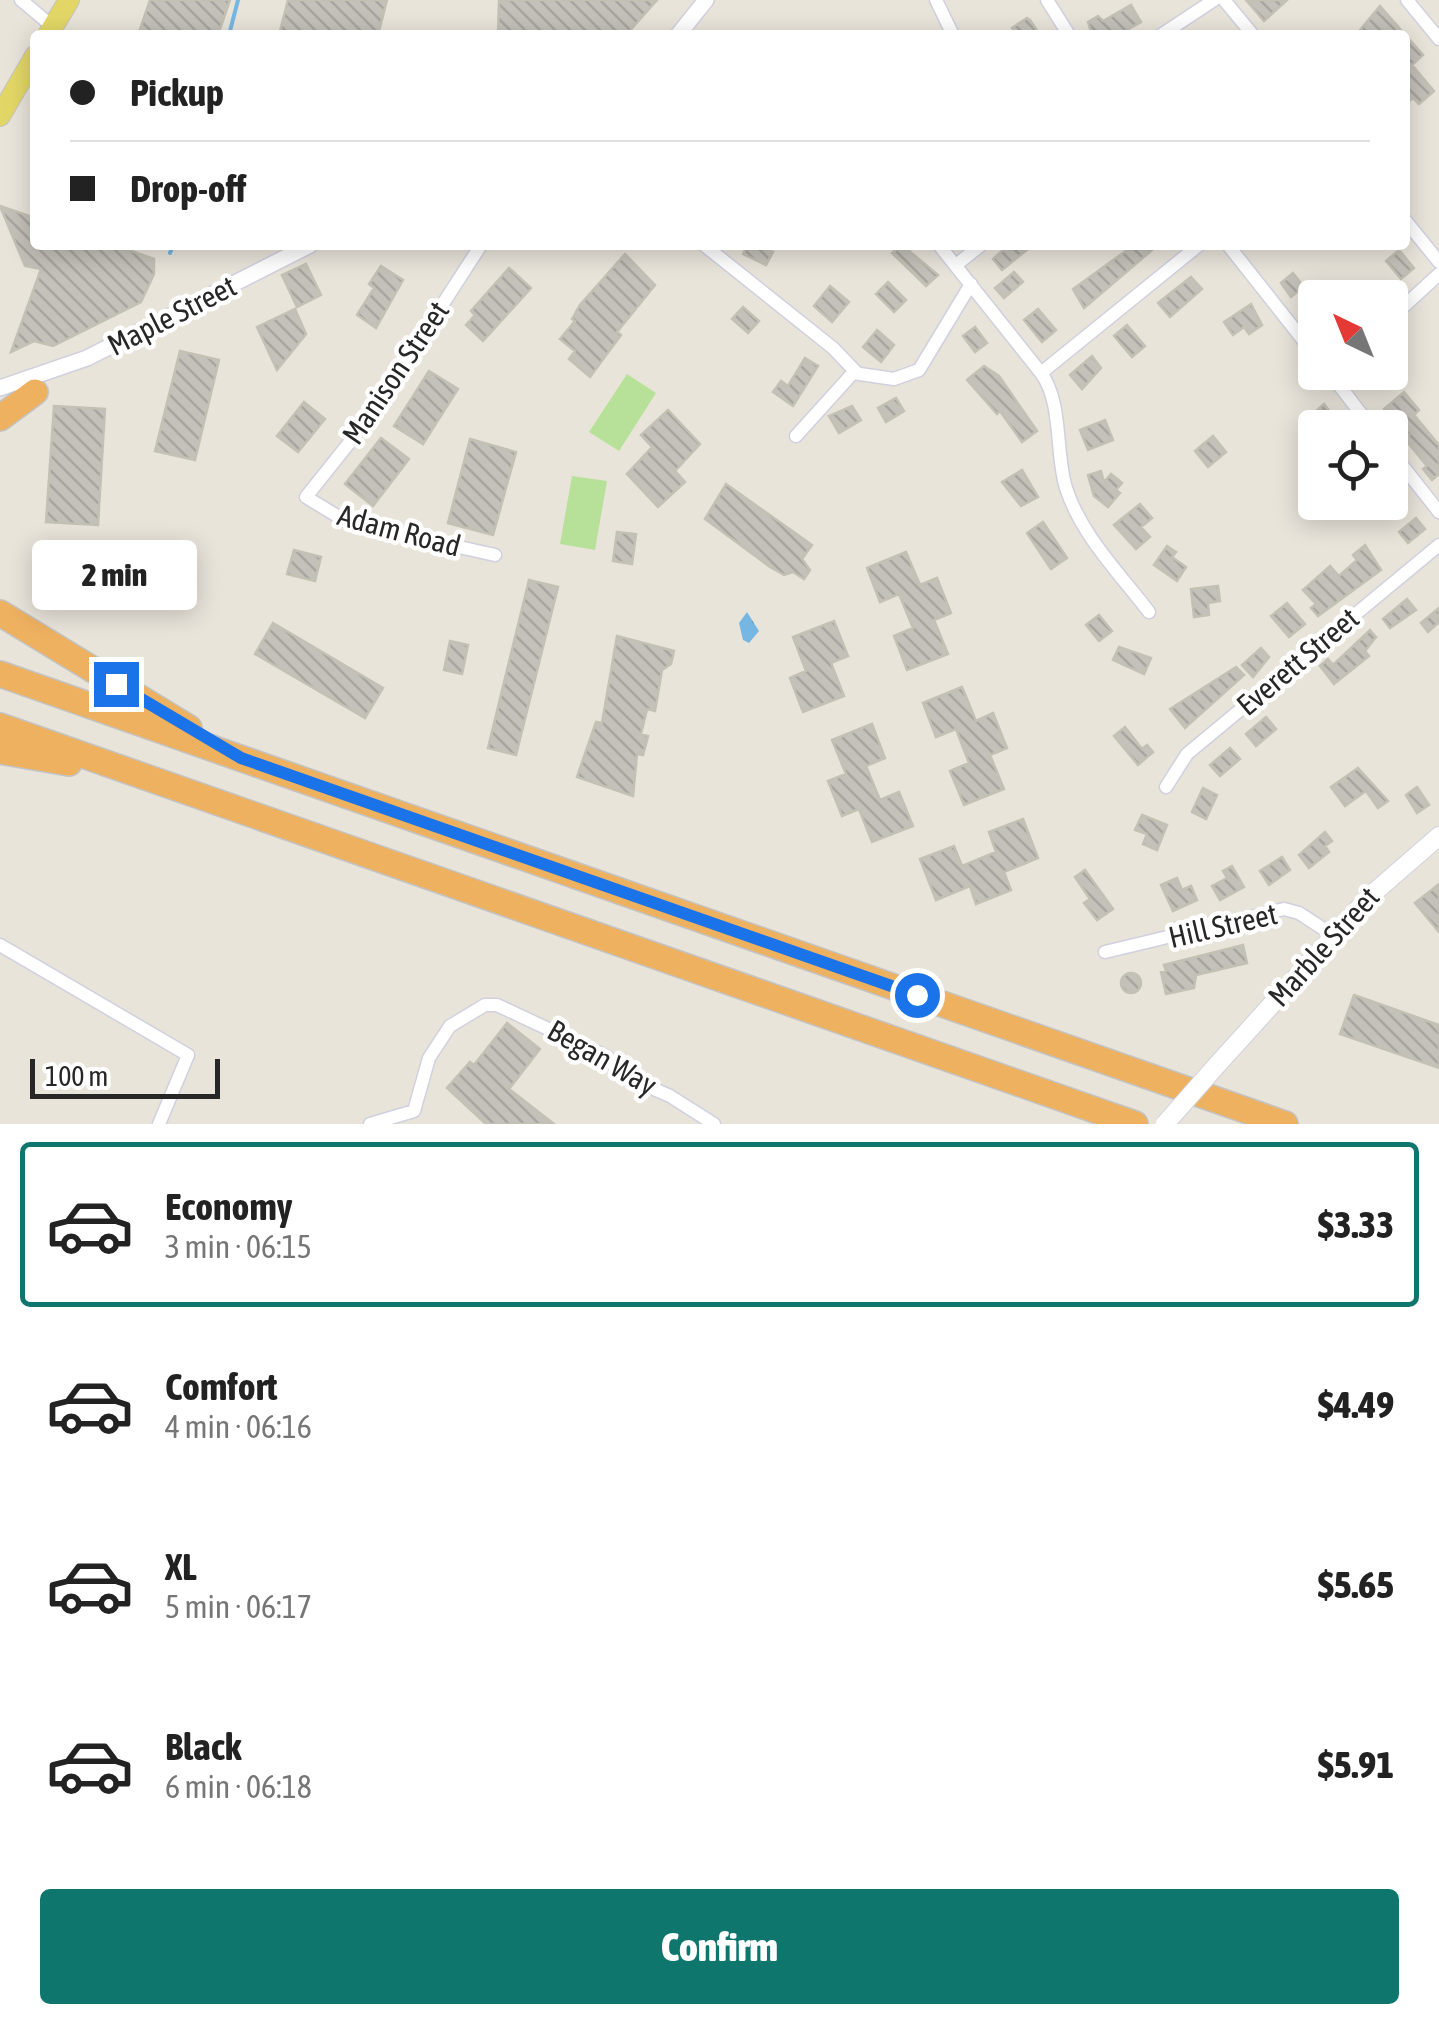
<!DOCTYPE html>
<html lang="en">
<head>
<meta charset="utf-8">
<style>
  :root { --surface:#fff; --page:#f2f2f2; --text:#222; --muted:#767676; --line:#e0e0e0; --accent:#0f766e }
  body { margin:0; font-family:"Asap Condensed",sans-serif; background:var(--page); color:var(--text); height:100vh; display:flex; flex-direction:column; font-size:38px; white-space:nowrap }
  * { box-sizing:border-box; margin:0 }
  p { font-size:32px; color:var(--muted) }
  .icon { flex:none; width:55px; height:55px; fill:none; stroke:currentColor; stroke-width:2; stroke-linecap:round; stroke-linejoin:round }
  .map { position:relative; height:1124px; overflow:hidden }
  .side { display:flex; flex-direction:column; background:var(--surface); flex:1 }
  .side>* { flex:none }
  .hud { position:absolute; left:30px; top:30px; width:1380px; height:220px; border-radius:10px; box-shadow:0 5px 25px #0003; display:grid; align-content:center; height:220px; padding:0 40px; background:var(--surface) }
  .needle { width:65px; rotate:317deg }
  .buttons { position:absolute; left:1298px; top:280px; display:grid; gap:20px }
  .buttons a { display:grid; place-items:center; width:110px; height:110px; border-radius:10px; background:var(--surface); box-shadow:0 5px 25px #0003; font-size:50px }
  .scale { position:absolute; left:30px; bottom:25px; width:190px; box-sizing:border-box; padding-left:10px; border:5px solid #272727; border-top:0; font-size:28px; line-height:35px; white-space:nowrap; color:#272727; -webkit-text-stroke:8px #fff; paint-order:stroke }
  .end { position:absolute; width:45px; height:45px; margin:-22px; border:12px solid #1a73e8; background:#fff; box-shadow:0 0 0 5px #fff }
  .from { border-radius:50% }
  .bubble { position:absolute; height:70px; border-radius:10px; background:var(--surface); box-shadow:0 5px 25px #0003; font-size:32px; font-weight:800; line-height:70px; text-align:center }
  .hud b { display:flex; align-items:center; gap:35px; height:95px; font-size:38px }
  .hud b+b { border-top:2px solid var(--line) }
  .hud i { width:25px; height:25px; background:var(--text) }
  ul { padding:18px 0 0; list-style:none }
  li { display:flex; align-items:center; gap:30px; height:165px; margin:0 20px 15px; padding:0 20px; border:5px solid transparent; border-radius:10px }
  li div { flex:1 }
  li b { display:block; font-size:38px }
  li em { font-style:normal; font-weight:800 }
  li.on { border-color:var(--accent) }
  li>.icon { width:90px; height:90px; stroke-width:1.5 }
  .button { display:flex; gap:20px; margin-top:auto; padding:20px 40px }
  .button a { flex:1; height:115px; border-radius:10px; background:var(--accent); color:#fff; font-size:40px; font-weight:800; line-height:115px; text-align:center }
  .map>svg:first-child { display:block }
</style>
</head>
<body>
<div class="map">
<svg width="1439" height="1124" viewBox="0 0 1439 1124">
  <defs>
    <pattern id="water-ripples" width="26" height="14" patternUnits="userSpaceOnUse" patternTransform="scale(2.5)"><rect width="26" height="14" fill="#76b6e2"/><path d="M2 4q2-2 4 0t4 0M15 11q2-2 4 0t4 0" fill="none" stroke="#6194b7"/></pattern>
    <pattern id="building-back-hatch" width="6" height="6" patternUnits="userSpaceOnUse" patternTransform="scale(2.5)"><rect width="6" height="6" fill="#c4c1ba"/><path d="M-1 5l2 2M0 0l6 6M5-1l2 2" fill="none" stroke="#a8a6a0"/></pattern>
  </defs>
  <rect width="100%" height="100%" fill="#e9e4da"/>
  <!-- pitch -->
  <path fill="#b7e198" d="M627,374L656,393L619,451L589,432Z
    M572,476L607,481L595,550L560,544Z"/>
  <!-- water -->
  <path fill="url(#water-ripples)" d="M747,612L759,631L749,643L743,640L739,623Z"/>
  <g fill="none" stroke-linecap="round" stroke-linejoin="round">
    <!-- stream -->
    <path stroke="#76b6e2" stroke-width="4" d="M229,35L238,0
      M170,253L173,245"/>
  </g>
  <!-- building -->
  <path fill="url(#building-back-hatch)" stroke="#c3c0b4" stroke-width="2.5" d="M150,0H230L218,35H138Z
    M288,0H387L378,35H279Z
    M499,0H657L626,35H498Z
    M1246,0H1287L1264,21Z
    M1131,5L1141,22L1118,35H1092L1088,22L1098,16L1103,21Z
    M1380,6L1423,55L1412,65L1434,91L1419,104L1413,98L1405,104V35H1356Z
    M1027,18L1030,20L1040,35H1017L1012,28Z
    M0,206L35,218V245H115L154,259V274L141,302L53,346L34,341L11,352L41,269L25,266Z
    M748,245L773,252L766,265L743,254Z
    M902,245L938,275L926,286L892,253Z
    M1009,245H1033L1002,270L993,259Z
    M1134,245H1158L1084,308L1073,289Z
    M1399,250L1414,268L1401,279L1386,261Z
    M625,254L655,285L617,332L621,335L590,377L569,359L575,351L560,339L575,321L572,319L580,305Z
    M306,264L321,295L297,307L282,275Z
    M381,266L403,280L376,328L357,315L374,288L369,284Z
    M509,268L531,288L483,341L466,325L475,315L471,311Z
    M1014,272L1023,282L1004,298L995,288Z
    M1293,273L1304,287L1291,297L1281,283Z
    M1191,277L1202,289L1170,317L1158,303Z
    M888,282L906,300L894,312L876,294Z
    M1375,283L1386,298H1357Z
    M830,286L849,302L832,322L814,306Z
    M1251,304L1262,325L1249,334L1244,327L1233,335L1224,322Z
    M743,307L759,321L748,333L732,319Z
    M295,309L306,334L277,370L257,327Z
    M1038,309L1056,330L1042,342L1024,320Z
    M1127,325L1145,346L1132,357L1114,336Z
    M975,327L987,343L975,352L963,336Z
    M877,330L894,345L881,362L863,347Z
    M180,351L219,360L195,460L155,451Z
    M1092,356L1101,368L1082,389L1070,375Z
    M805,358L818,366L793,406L773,392L781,381L788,386Z
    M984,366L999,376L1037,431L1022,442L1000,411L997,414L967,380Z
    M429,371L458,389L423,444L394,426Z
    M1369,372H1397L1381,386Z
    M1404,392L1419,410L1414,415L1439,445V474L1432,480L1423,469L1427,466L1405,439L1409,435L1384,409Z
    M896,398L904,411L886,422L878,408Z
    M304,402L325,419L298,452L277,436Z
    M1324,404L1333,416L1315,430L1306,420Z
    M54,406L105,409L98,525L46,522Z
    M852,406L861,420L839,433L829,416Z
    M668,410L700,444L675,471L685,482L658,507L627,474L652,447L641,435Z
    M1105,420L1113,440L1088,450L1080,430Z
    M1213,436L1226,452L1208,467L1195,451Z
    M381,438L409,459L373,506L345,484Z
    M470,439L516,452L493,535L448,523Z
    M1022,470L1038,497L1021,506L1002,482Z
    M1101,471L1104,482L1111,474L1122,483L1116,490L1120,493L1108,507L1094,496L1088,475Z
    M726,484L812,545L802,559L810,570L804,579L793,572L784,575L770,567L705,519Z
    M1140,504L1152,518L1141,527L1150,537L1136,549L1114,525Z
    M1416,518L1425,529L1408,543L1399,532Z
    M1043,522L1067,558L1051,569L1027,533Z
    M617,532L636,534L632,564L613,561Z
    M1365,545L1381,570L1318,616L1311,608L1316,604L1303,590L1330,566L1339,576L1357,560L1353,555Z
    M1167,546L1176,552L1172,557L1186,567L1177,581L1154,565Z
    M294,550L321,557L315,581L287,574Z
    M906,552L920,585L937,578L951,613L934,620L948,654L907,670L894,636L913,628L899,594L880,602L867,568Z
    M529,580L558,587L516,755L488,748Z
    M1218,586L1220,601L1208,603L1209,615L1194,617L1191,589Z
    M1407,599L1416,610L1390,628L1383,619Z
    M1287,603L1305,624L1289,637L1271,616Z
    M1439,608V622L1428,632L1421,623Z
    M1099,615L1112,631L1099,641L1086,625Z
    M834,621L848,656L831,663L844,696L803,712L790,678L806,671L793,637Z
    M273,623L383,688L365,718L255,654Z
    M1370,630L1376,637L1365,651L1369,656L1334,684L1320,666L1328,659L1333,665Z
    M617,636L674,651L671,664L662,670L655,711L647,709L641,734L648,736L643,755L637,754L633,796L577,777L596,722L602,723Z
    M450,641L468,645L462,674L444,670Z
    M1119,647L1151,658L1144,674L1113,660Z
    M1261,648L1269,657L1253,677L1242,665Z
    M1236,667L1244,675L1185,728L1170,709Z
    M962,687L976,721L993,713L1007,748L990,755L1004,789L964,805L950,771L969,763L956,729L936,737L923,703Z
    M1266,717L1276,729L1256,746L1246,734Z
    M872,724L885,758L866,766L880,800L899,792L913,826L872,842L859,809L842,816L828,781L846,774L832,740Z
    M1125,727L1142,749L1147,745L1153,752L1138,765L1114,736Z
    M1230,748L1240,759L1220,776L1210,765Z
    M1358,768L1388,801L1378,808L1366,791L1345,806L1331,787Z
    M1417,787L1429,805L1417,813L1406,795Z
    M1203,788L1217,795L1206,819L1192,812Z
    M1142,815L1167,825L1157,850L1143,844L1147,834L1135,830Z
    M1023,819L1038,858L1004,872L1011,890L976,904L970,886L936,900L920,859L954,846L962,866L996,852L989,832Z
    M1325,832L1332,841L1325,846L1329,852L1309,868L1299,855Z
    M1282,857L1290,870L1269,885L1260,871Z
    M1232,866L1244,887L1220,900L1212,886L1227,878L1223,871Z
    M1085,870L1113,909L1097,920L1084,903L1090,899L1075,877Z
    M1177,878L1182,890L1191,886L1197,900L1173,911L1161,885Z
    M1439,884V932L1415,903Z
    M1243,945L1247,963L1196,975L1194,988L1166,994L1161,972L1166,971L1164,965Z
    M1121 983a10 10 0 1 1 20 0a10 10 0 1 1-20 0Z
    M1354,995L1439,1025V1068L1340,1034Z
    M507,1023L540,1049L509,1089L554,1124H486L447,1088L470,1062L474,1065Z"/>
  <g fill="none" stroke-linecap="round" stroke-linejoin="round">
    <defs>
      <path id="minor" d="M21,0L53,27
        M936,0L953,35
        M1047,0L1069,35
        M1224,0L1253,35
        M1407,0L1439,39
        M1161,35L1214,0
        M1405,220L1439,262
        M481,245L369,418L306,497L347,522L495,555
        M704,245L833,348L856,372
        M939,245L1041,373L1199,245
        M1228,245L1315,355
        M956,265L981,245
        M1390,319L1439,274
        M1329,372L1372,428
        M1041,373C1063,403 1055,453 1066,488C1081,535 1120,574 1149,612
        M796,436L853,373L894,379L919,370L971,284
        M1390,450L1439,512
        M1166,787L1187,754L1439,545
        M0,945L188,1055L159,1124
        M1105,952L1284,909L1299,913L1334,936
        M370,1124L414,1111L429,1058L450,1026L485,1005H497L606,1056L624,1076L670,1096L714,1124"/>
      <path id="tertiary" d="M678,35L706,0
        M0,388L87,358L310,245"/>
      <path id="secondary" d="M1217,1065L1370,896L1439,836"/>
      <path id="primary" d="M48,35L69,0
        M0,116L35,56"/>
      <path id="motorway" d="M0,418L35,392
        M0,613L189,728
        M0,674L1285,1124
        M0,726L1135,1124
        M0,751L69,763"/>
    </defs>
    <!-- minor casing -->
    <use href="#minor" stroke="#d0d0df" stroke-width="15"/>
    <!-- tertiary casing -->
    <use href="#tertiary" stroke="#d0d0df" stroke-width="18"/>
    <!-- secondary casing -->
    <use href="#secondary" stroke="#d0d0df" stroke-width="20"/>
    <!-- primary casing -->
    <use href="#primary" stroke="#c3c3c3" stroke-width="22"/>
    <!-- motorway casing -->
    <use href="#motorway" stroke="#c3c3c3" stroke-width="28"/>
    <!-- minor -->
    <use href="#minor" stroke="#fff" stroke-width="12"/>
    <!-- tertiary -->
    <use href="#tertiary" stroke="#fff" stroke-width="15"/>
    <!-- secondary -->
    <use href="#secondary" stroke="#fff" stroke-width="18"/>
    <!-- primary -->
    <use href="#primary" stroke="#e2d766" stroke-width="20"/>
    <!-- motorway -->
    <use href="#motorway" stroke="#eeb160" stroke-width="25"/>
    <defs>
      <path id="secondary-bridge" d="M1165,1124L1217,1065"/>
    </defs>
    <!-- secondary-bridge casing -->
    <use href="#secondary-bridge" stroke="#d0d0df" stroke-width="20" stroke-linecap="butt"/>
    <!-- secondary-bridge -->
    <use href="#secondary-bridge" stroke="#fff" stroke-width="18"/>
  </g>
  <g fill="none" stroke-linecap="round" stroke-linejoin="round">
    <!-- route -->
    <path stroke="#1a73e8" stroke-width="12" d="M116,684L241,758L917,995"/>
  </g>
  <g text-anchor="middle" stroke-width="9" stroke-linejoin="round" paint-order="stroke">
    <!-- street labels -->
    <g font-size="30" fill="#272727" stroke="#fff">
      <text transform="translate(172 316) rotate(-27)" y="10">Maple Street</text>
      <text transform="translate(396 373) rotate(-56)" y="10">Manison Street</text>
      <text transform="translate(399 531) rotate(15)" y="10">Adam Road</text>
      <text transform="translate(1298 662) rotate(-40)" y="10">Everett Street</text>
      <text transform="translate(1223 926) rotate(-13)" y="10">Hill Street</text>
      <text transform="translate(1324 947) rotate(-48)" y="10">Marble Street</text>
      <text transform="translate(602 1058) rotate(30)" y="10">Began Way</text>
    </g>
  </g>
</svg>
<div class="buttons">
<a><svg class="needle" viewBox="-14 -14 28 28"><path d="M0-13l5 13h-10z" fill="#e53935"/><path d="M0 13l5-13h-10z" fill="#767676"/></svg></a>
<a><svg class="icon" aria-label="locate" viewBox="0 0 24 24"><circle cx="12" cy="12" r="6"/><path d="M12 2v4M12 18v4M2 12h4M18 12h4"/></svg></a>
</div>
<div class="scale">100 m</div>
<i class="end from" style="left:917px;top:995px"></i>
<i class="end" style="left:116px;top:684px"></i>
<div class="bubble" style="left:32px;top:540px;width:165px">2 min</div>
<div class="hud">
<b><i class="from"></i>Pickup</b>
<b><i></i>Drop-off</b>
</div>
</div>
<section class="side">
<ul>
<li class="on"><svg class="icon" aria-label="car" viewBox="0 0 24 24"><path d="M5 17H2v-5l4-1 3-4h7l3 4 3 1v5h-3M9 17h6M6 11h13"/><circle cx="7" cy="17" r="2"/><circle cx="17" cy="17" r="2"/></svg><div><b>Economy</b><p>3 min · 06:15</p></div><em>$3.33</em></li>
<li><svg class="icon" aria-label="car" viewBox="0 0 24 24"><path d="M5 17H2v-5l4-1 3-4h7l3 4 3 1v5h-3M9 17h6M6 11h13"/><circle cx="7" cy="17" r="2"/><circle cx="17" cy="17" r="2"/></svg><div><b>Comfort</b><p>4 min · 06:16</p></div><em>$4.49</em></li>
<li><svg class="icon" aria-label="car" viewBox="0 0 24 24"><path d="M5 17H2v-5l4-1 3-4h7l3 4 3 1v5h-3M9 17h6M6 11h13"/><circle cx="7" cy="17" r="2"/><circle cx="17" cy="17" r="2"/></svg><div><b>XL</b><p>5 min · 06:17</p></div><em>$5.65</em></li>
<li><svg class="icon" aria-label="car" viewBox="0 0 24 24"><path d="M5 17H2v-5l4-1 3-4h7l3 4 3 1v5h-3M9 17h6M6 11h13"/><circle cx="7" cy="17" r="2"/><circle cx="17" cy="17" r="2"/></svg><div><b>Black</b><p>6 min · 06:18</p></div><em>$5.91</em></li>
</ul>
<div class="button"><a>Confirm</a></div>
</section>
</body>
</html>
